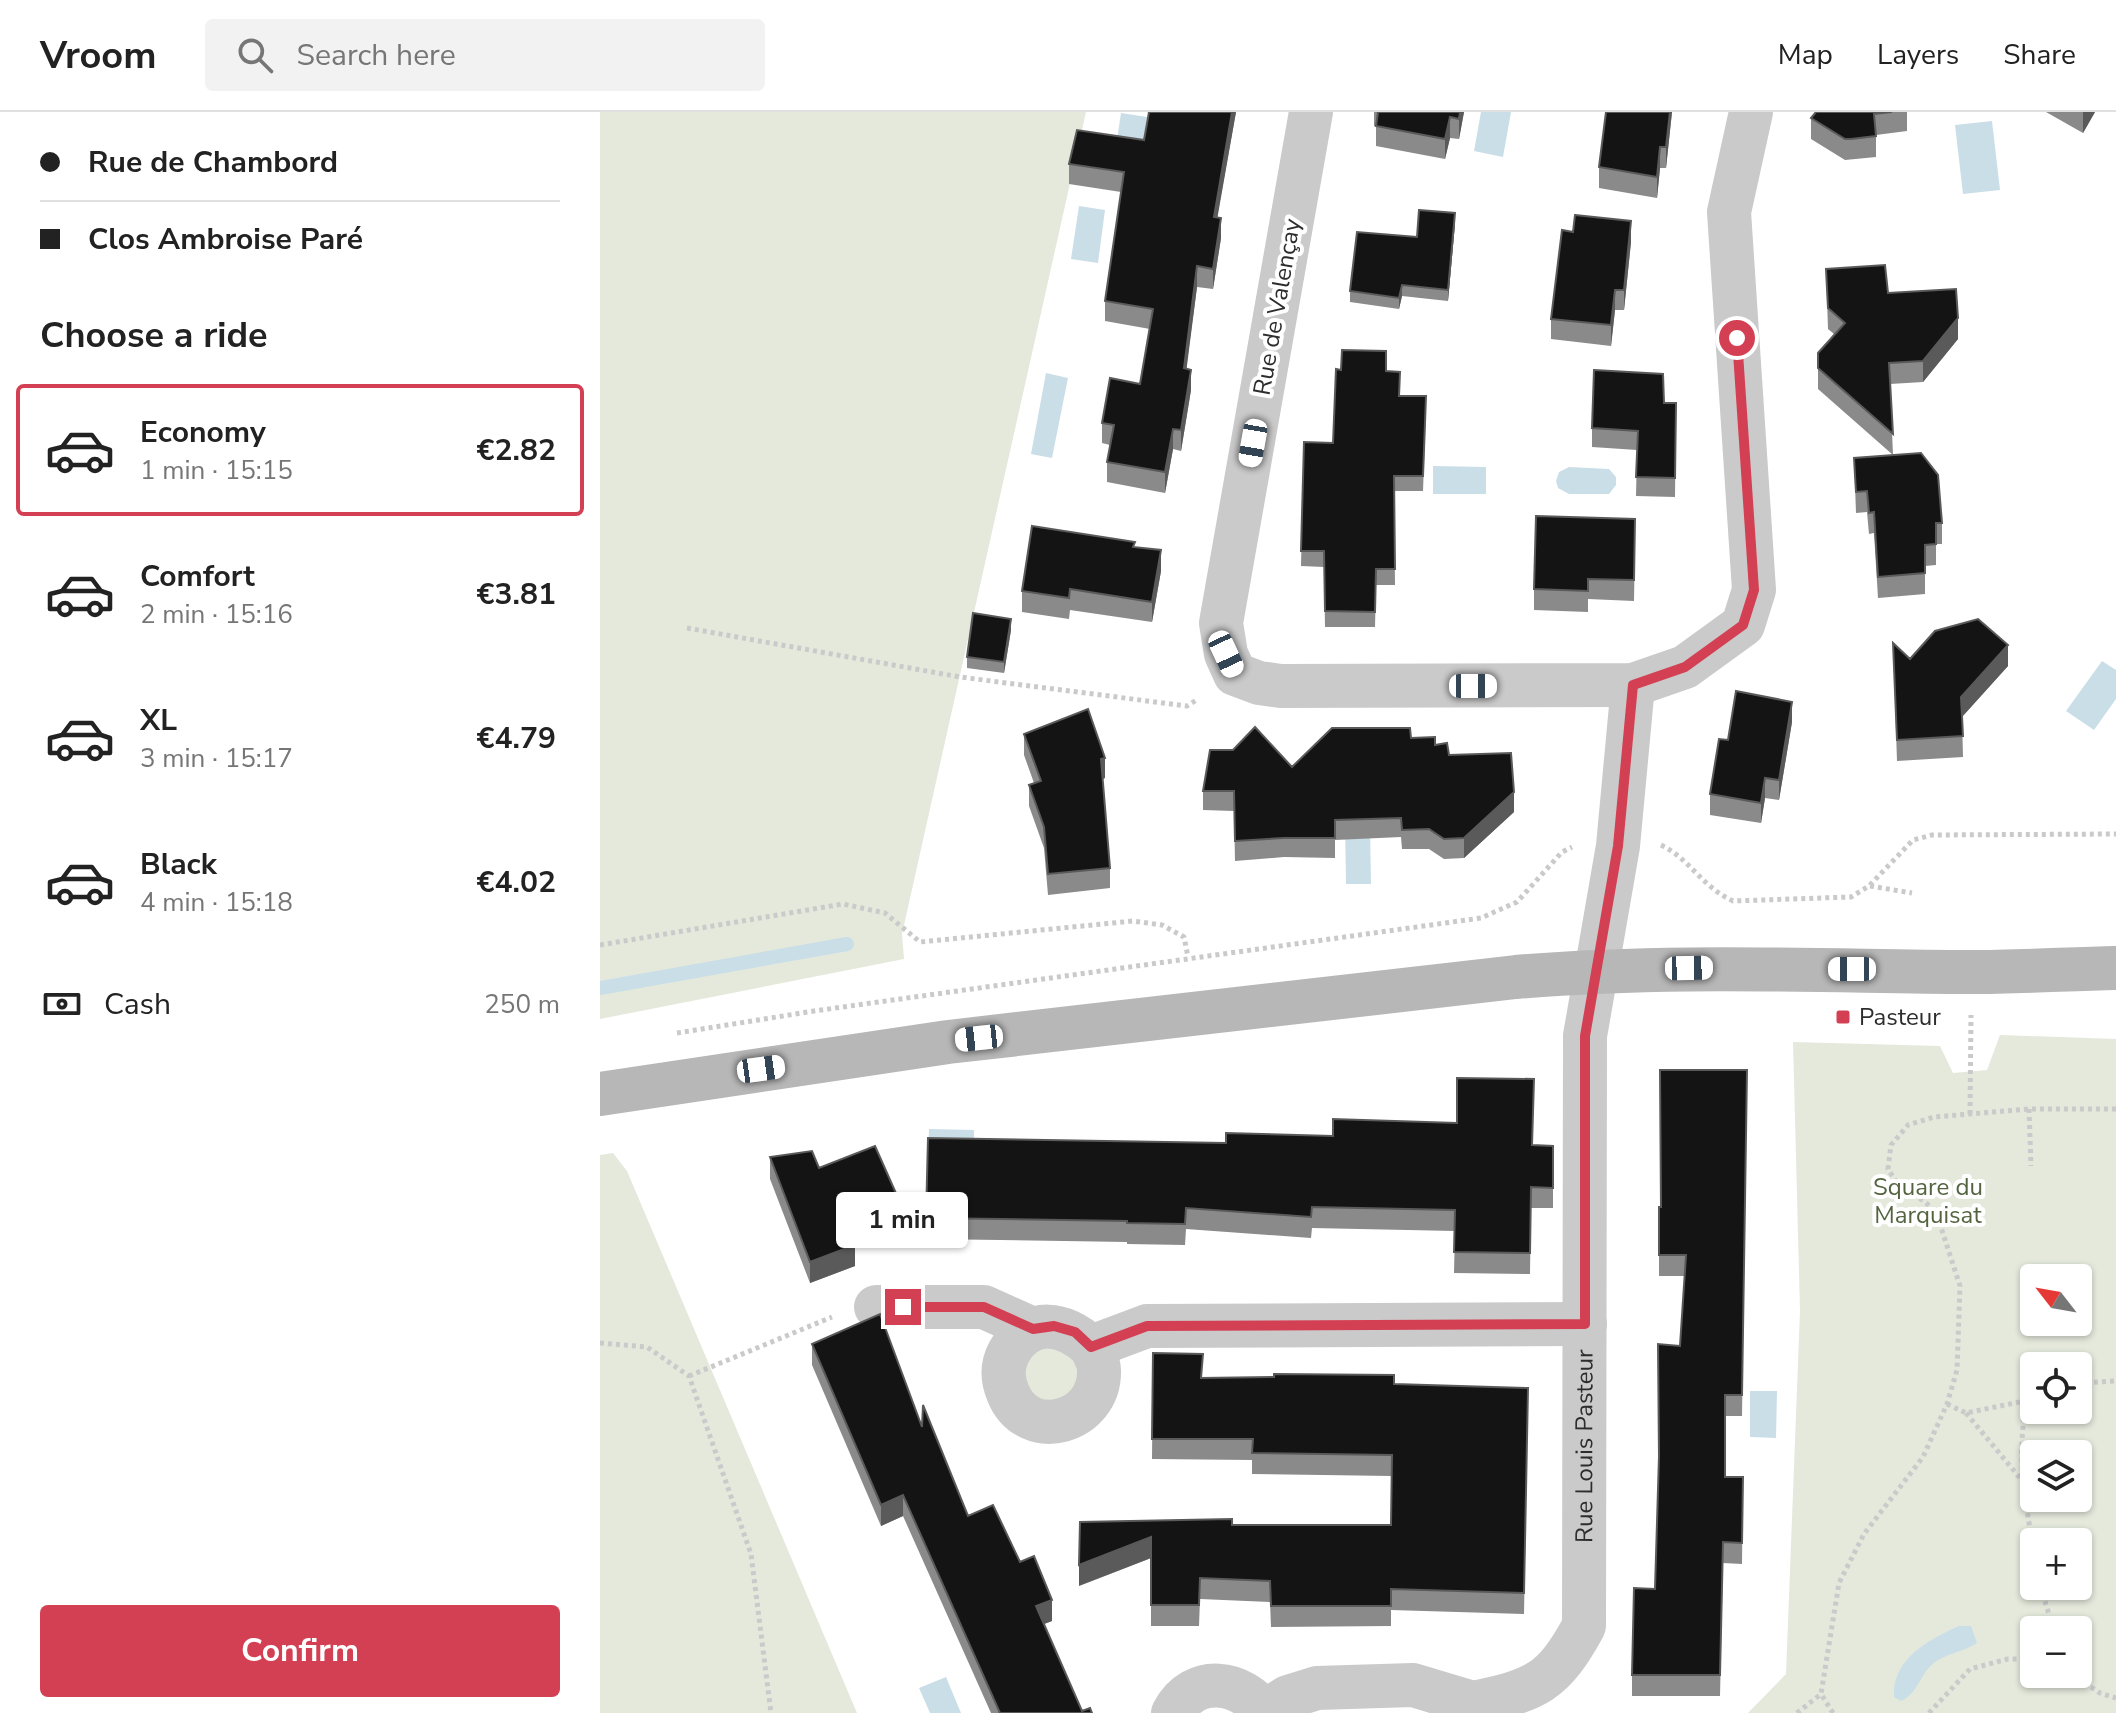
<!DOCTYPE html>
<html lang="en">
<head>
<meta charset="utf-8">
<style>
  :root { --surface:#fff; --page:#f2f2f2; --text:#222; --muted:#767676; --line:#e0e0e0; --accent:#d44053 }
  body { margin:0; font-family:"Nunito Sans",sans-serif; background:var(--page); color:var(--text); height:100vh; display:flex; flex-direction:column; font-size:30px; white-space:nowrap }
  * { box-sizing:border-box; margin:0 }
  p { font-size:26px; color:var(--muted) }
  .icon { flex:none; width:44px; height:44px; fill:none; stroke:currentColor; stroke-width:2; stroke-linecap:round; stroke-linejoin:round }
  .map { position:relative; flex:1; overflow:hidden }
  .side { display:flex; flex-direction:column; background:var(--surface); width:600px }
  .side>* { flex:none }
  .banner { display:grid; align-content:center; height:176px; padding:0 40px; background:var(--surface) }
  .needle { width:52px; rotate:301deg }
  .tools { position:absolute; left:1420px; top:1152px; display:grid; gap:16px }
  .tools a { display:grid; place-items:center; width:72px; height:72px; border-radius:8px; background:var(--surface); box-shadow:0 2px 6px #0004; font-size:40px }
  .end { position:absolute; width:36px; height:36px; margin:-18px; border:10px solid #d44053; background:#fff; box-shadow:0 0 0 4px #fff }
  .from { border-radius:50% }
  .bubble { position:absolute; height:56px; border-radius:8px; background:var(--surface); box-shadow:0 2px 6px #0004; font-size:26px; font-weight:700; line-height:56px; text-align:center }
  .car { position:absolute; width:24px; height:48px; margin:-24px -12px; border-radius:10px; box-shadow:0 0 6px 2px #0007; background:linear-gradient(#fff 24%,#345 0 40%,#fff 0 76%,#345 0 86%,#fff 0) }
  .banner b { display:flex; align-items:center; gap:28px; height:76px; font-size:30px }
  .banner b+b { border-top:2px solid var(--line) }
  .banner i { width:20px; height:20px; background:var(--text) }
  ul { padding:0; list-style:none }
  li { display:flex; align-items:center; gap:24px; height:132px; margin:0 16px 12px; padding:0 24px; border:4px solid transparent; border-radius:8px }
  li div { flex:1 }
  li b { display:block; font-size:30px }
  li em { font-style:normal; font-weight:700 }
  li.selected { border-color:var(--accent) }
  li>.icon { width:72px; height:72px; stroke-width:1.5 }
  h2 { padding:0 40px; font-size:36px; line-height:96px }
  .pay { display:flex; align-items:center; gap:20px; height:88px; padding:0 40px; font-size:30px }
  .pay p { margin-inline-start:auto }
  .action { display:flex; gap:16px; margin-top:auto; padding:16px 40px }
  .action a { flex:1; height:92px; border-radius:8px; background:var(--accent); color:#fff; font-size:32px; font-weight:700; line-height:92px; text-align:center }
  header { display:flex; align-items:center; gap:48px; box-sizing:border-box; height:112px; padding:0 40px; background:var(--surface); border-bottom:2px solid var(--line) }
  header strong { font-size:38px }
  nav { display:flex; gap:44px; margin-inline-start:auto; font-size:28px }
  .search { width:560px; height:72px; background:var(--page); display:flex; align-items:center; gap:20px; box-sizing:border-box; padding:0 28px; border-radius:8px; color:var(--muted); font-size:30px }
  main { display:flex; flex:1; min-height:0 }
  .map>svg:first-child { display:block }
</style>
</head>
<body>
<header>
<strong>Vroom</strong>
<div class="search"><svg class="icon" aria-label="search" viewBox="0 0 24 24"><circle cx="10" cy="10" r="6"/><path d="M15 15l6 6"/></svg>Search here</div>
<nav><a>Map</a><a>Layers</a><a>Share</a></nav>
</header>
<main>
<section class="side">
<div class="banner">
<b><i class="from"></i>Rue de Chambord</b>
<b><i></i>Clos Ambroise Paré</b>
</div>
<h2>Choose a ride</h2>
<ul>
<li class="selected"><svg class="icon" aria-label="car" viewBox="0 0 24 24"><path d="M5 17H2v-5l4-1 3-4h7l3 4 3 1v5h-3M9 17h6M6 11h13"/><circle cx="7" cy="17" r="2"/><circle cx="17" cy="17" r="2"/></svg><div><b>Economy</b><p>1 min · 15:15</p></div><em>€2.82</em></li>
<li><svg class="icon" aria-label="car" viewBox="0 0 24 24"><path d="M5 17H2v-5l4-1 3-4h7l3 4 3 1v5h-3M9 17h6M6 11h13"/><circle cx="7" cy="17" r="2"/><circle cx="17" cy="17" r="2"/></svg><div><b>Comfort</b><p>2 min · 15:16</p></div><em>€3.81</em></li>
<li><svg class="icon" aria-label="car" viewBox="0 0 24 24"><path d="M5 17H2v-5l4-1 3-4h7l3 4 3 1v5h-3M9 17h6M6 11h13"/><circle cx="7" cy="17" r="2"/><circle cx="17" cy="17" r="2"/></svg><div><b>XL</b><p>3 min · 15:17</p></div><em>€4.79</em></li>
<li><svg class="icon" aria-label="car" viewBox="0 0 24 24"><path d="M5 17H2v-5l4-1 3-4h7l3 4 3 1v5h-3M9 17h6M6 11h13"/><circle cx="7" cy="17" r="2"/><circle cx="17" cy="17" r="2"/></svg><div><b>Black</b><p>4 min · 15:18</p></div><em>€4.02</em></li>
</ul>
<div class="pay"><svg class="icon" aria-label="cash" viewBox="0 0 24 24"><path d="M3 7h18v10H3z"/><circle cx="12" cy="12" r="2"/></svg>Cash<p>250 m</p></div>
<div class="action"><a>Confirm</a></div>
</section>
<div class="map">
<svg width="1516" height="1601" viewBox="0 0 1516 1601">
  <rect width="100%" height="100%" fill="#fff"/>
  <!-- green -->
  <path fill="#e4e9dc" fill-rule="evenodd" d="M0,0H486L302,822L304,847L0,907Z
    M1400,923L1516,927V1601H1148L1186,1562L1200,1199L1193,930L1340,934L1353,961L1387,958ZM1434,1166H1478V1210H1434ZM1434,1254H1478V1298H1434ZM1434,1342H1478V1386H1434ZM1434,1430H1478V1474H1434ZM1434,1518H1478V1562H1434Z
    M13,1041L27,1059L257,1601H0V1043Z
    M424 1262a27 27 0 1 1 54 0a27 27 0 1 1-54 0Z"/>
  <!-- water -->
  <path fill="#cadee8" d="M881,0H911L903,45L874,39Z
    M521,1L547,5L538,65L512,61Z
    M1392,9L1400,78L1363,82L1355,13Z
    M479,94L505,98L498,151L471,147Z
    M446,261L468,266L452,346L431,342Z
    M833,354L886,355V382H833Z
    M969,355L1009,357L1016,365V373L1009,382H969L958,376L956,369L959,360Z
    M1502,549L1516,558V587L1494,618L1466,599Z
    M745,712L770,713L771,772H746Z
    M329,1017L374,1018V1047L328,1046Z
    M1150,1279H1177L1176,1326L1150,1325Z
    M1359,1514H1371L1377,1531C1365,1539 1346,1542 1335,1550C1320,1561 1319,1581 1301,1589L1294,1585C1292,1547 1328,1528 1359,1514Z
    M346,1565L361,1601H330L319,1576Z"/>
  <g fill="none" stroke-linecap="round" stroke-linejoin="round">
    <!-- stream -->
    <path stroke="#cadee8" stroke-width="14" d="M0,876L247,832"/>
    <!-- path -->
    <path stroke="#cacaca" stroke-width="5" stroke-dasharray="4 4" stroke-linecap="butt" d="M87,516L360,565L587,594L598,587
      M1061,733C1090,747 1102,775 1133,789L1251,785L1269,774L1313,728L1332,723L1516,722
      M1270,774L1312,781
      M0,833L243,792L285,801L320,830L533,809L562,813L584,825L588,845
      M77,921L214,899L881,806L917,790L962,740L972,735
      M1429,997L1431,1054
      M1370,1002L1371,903
      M1336,1100H1384
      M0,1231L47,1235L89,1264L151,1442L171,1601
      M89,1264L232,1205
      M1478,1271L1516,1269
      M1426,1290C1417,1344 1424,1385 1434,1438
      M1347,1292L1366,1301L1434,1287
      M1366,1301L1420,1366
      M1440,1474L1454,1518
      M1471,1562L1500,1581L1516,1586
      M1197,1601L1221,1582
      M1233,1601L1221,1582L1239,1471L1264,1422L1323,1345L1347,1292L1357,1258L1360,1174L1336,1100L1324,1089L1299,1074L1288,1057L1291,1033L1308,1013L1334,1005L1429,997H1516
      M1329,1601L1370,1557L1408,1547H1434"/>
    <!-- street -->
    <g stroke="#cacaca" stroke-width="44">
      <path d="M711,0L621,511L626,542L635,562L659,571L681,574L1033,573L1085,555L1143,513L1154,478L1129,100L1151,0"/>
      <path d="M276,1195H384L433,1217"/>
      <path d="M491,1235C494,1242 499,1250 499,1258C501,1311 428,1331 408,1281C402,1267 402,1253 409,1240C430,1203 465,1211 491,1235L547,1214L985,1212"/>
      <path d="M664,1600L688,1585L717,1576L813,1573L873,1591"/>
      <path d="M573,1601C594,1561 642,1568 665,1601"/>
      <path id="s1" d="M873,1601V1591C936,1578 953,1571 984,1514L985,924L1018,734L1033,573"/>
    </g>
    <!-- secondary -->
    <path stroke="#b7b7b7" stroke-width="44" d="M0,982L348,930L916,865C1067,852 1218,859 1370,860C1419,860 1468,857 1516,856"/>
  </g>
  <!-- wall -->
  <path fill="#8a8a8a" d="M636,0L617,105L621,126L613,177L597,175L586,257L591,278L581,339L573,337L565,381L507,370V350L510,333L502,331V311L540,272L550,217L505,209V189L521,80L469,72V52L544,28Z
    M774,0H864L859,27L850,26L845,47L776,34V15L774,14Z
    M1006,0H1072L1066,56H1060L1057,86L999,76V55Z
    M1216,0H1307V19L1276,23V45L1245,48L1211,27V6Z
    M1446,0H1495L1483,21Z
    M855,112L848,189L802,184L799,197L750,190V179L817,125Z
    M1031,130L1024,198H1015L1011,234L951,227V207Z
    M1226,157L1288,181L1358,227L1323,270L1290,272L1293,343L1218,277V241L1234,222L1228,217Z
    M741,258L786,259L799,284L826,299L823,379H794L795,473H776L775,515H725L724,455L701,454L704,330L733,331Z
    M1064,291H1076L1075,385L1036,384L1037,338L992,335V316Z
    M1254,346L1342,411V432H1336V453L1325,454V482L1278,486L1274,421L1269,422L1267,400L1256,401Z
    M1035,428L1034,489L988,487V500L934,498V477Z
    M535,435L561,459L552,510L470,498L469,507L422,500V479Z
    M411,518L404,561L367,556V545Z
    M1293,531L1310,547L1408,554L1362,605L1363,645L1297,649Z
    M1192,610L1179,688L1165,686L1161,711L1110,703V682L1128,628Z
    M424,622L505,666L502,667L510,756V776L448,783L444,736L429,694V673L434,671L424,643Z
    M835,633L914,700L864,746L844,747L829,737H802L801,725L735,728V746L684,745L635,749L634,699L603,698V679L692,655Z
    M1147,958L1142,1304H1125V1365H1143L1142,1452L1123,1451L1120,1584H1032V1563L1055,1477L1080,1234L1085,1164H1059V1095H1061Z
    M328,1026L626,1031L953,1034V1096H931L930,1162L854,1161L855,1119L712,1116L711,1126L586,1117L585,1133L527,1132V1130L326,1127Z
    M170,1045L219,1056L299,1109L260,1127H253L255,1154L210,1171L170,1067Z
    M212,1232L322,1315L368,1404L420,1450L452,1509L444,1512L482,1599L492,1601H391L303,1404L281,1414L212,1253Z
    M553,1241L603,1266L928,1276L924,1502L791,1498V1514L671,1515L670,1490L600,1487L599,1514H551V1446L479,1474L632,1413H791L792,1364L652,1362V1348L552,1347Z"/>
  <!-- shaded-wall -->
  <path fill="#5a5a5a" d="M632,0H636L614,125V105Z
    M860,0H864L859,27V7Z
    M1070,0H1072L1066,56V35Z
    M1483,0H1495L1483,21Z
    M850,5V26L845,47V27Z
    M1060,35V56L1057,86V65Z
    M855,101V112L848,189V178Z
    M621,106V126L613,177V157Z
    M1031,109V130L1024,198V178Z
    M597,154V175L584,277V256Z
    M802,173V184L799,197V186Z
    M1015,178V198L1011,234V213Z
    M1358,206V227L1323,270V249Z
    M591,258V278L581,339V318Z
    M573,317V337L565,381V360Z
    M561,438V459L552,510V490Z
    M411,507V518L404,561V550Z
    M1408,533V554L1361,606V585Z
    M1192,590V610L1179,688V668Z
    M505,646V666L501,668V647Z
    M1165,666V686L1161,711V691Z
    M914,680V700L864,746V726Z
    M299,1088V1109L260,1127V1106Z
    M255,1133V1154L210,1171V1150Z
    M303,1383V1404L281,1414V1393Z
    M551,1425V1446L479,1474V1453Z
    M452,1488V1509L436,1515V1494Z"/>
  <!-- building -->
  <path fill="#141414" stroke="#5a5a5a" stroke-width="2" d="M549,0H632L614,105L621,106L613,157L597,154L584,256L591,258L581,318L573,317L565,360L507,350L514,313L502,311L510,266L540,272L553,197L505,189L524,60L469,52L477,18L544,28Z
    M778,0H860L859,7L850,5L845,27L776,14Z
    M1006,0H1070L1066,35H1060L1057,65L999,55Z
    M1216,0H1292L1274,2L1276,24L1251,27H1245L1211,6Z
    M819,98L855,101L848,178L802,173L799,186L750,179L757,120L817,125Z
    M975,103L1031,109L1024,178H1015L1011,213L951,207L962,118L973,120Z
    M1285,153L1288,181L1356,177L1358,206L1323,249L1289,251L1293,322L1218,256V241L1245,211L1228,196L1226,157Z
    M742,238L786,239V259L800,260L799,284H826L823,364H794L795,457H776L775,500L725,499L724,439H701L704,330L733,331L736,257L741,258Z
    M994,258L1063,262L1064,291H1076L1075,366L1036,365L1038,319L992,316Z
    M1321,341L1338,363L1342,411H1336V432L1325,433V461L1278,465L1274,400L1269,401L1267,379L1256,380L1254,346Z
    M936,404L1035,407L1034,468L988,467V479L934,477Z
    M432,414L535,430L533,435L561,438L552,490L470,477L469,486L422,479Z
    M373,501L411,507L404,550L367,545Z
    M1378,507L1408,533L1361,585L1363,624L1297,628L1293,531L1310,547L1335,519Z
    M1136,579L1192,590L1179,668L1165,666L1161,691L1110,682L1119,627L1128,628Z
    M488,597L505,646L501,647L510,756L448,762L444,715L429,673L441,669L424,622Z
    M655,615L692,655L732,616H810L811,626L835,625V633L847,631L849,643L911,641L914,680L864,726L844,727L829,717L802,718L801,706L735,708V726H684L635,729L634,679H603L610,638H633Z
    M1060,958H1147L1142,1283H1125V1365H1143L1142,1431L1123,1430L1120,1563H1032L1034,1476L1055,1477L1059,1344L1058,1232L1080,1234L1086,1143H1059V1095H1061Z
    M857,966L934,967L932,1033L953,1034V1076L931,1075L930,1141L854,1140L855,1098L712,1095L711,1105L586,1096L585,1112L527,1111V1109L326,1106L328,1026L626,1031V1021L733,1024V1007L857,1011Z
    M275,1034L299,1088L260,1106H245L255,1133L210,1150L170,1045L212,1039L219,1056Z
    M280,1202L322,1315L323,1293L368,1404L393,1393L420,1450L434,1444L452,1488L436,1494L482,1599L490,1596L492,1601H400L303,1383L281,1393L212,1232Z
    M553,1241L603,1242L601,1266L674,1265V1262L794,1263V1272L928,1276L924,1481L791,1477V1494H671L670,1469L600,1466L599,1493H551V1425L479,1453L480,1410L632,1407V1413H791L792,1343L652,1341L653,1327H552Z"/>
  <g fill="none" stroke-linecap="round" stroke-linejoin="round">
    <!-- route -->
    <path stroke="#d44053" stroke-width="10" d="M303,1195H384L433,1217L454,1214L475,1220L491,1235L547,1214L985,1212V924L1018,734L1033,573L1085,555L1143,513L1154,478L1137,226"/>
  </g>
  <!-- markers -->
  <rect fill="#d44053" stroke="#fff" stroke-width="3" x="1235" y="897" width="16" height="16" rx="4"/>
  <g text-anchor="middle" stroke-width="8" stroke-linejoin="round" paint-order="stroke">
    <!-- street labels -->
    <g font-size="24" fill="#2d2d2d" stroke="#fff">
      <text transform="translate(677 195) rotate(-80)" y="8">Rue de Valençay</text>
      <text dy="8" stroke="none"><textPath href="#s1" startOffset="332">Rue Louis Pasteur</textPath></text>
    </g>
    <!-- poi labels -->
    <g font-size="24" fill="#2d2d2d" stroke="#fff" text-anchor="start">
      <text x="1259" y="913">Pasteur</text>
    </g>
    <!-- park labels -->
    <g font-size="24" fill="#53643f" stroke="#fff">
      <text x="1328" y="1083">Square du<tspan x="1328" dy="28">Marquisat</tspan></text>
    </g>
  </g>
</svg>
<div class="tools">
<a><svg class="needle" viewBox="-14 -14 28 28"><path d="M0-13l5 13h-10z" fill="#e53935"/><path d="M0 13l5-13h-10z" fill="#767676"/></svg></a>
<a><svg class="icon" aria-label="locate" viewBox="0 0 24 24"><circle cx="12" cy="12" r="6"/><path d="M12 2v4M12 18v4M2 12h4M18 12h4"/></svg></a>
<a><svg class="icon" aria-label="layers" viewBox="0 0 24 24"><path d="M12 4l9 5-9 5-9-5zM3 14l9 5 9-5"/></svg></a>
<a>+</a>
<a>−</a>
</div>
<i class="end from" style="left:1137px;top:226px"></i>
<i class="end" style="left:303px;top:1195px"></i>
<div class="bubble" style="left:236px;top:1080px;width:132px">1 min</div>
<i class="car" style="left:653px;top:331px;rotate:190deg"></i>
<i class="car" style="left:626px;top:542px;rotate:155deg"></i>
<i class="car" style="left:873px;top:574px;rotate:90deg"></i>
<i class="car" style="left:1089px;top:856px;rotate:89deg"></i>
<i class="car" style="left:1252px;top:857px;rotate:270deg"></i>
<i class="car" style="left:379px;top:926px;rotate:264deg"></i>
<i class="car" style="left:161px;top:957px;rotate:82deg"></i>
</div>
</main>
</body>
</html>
